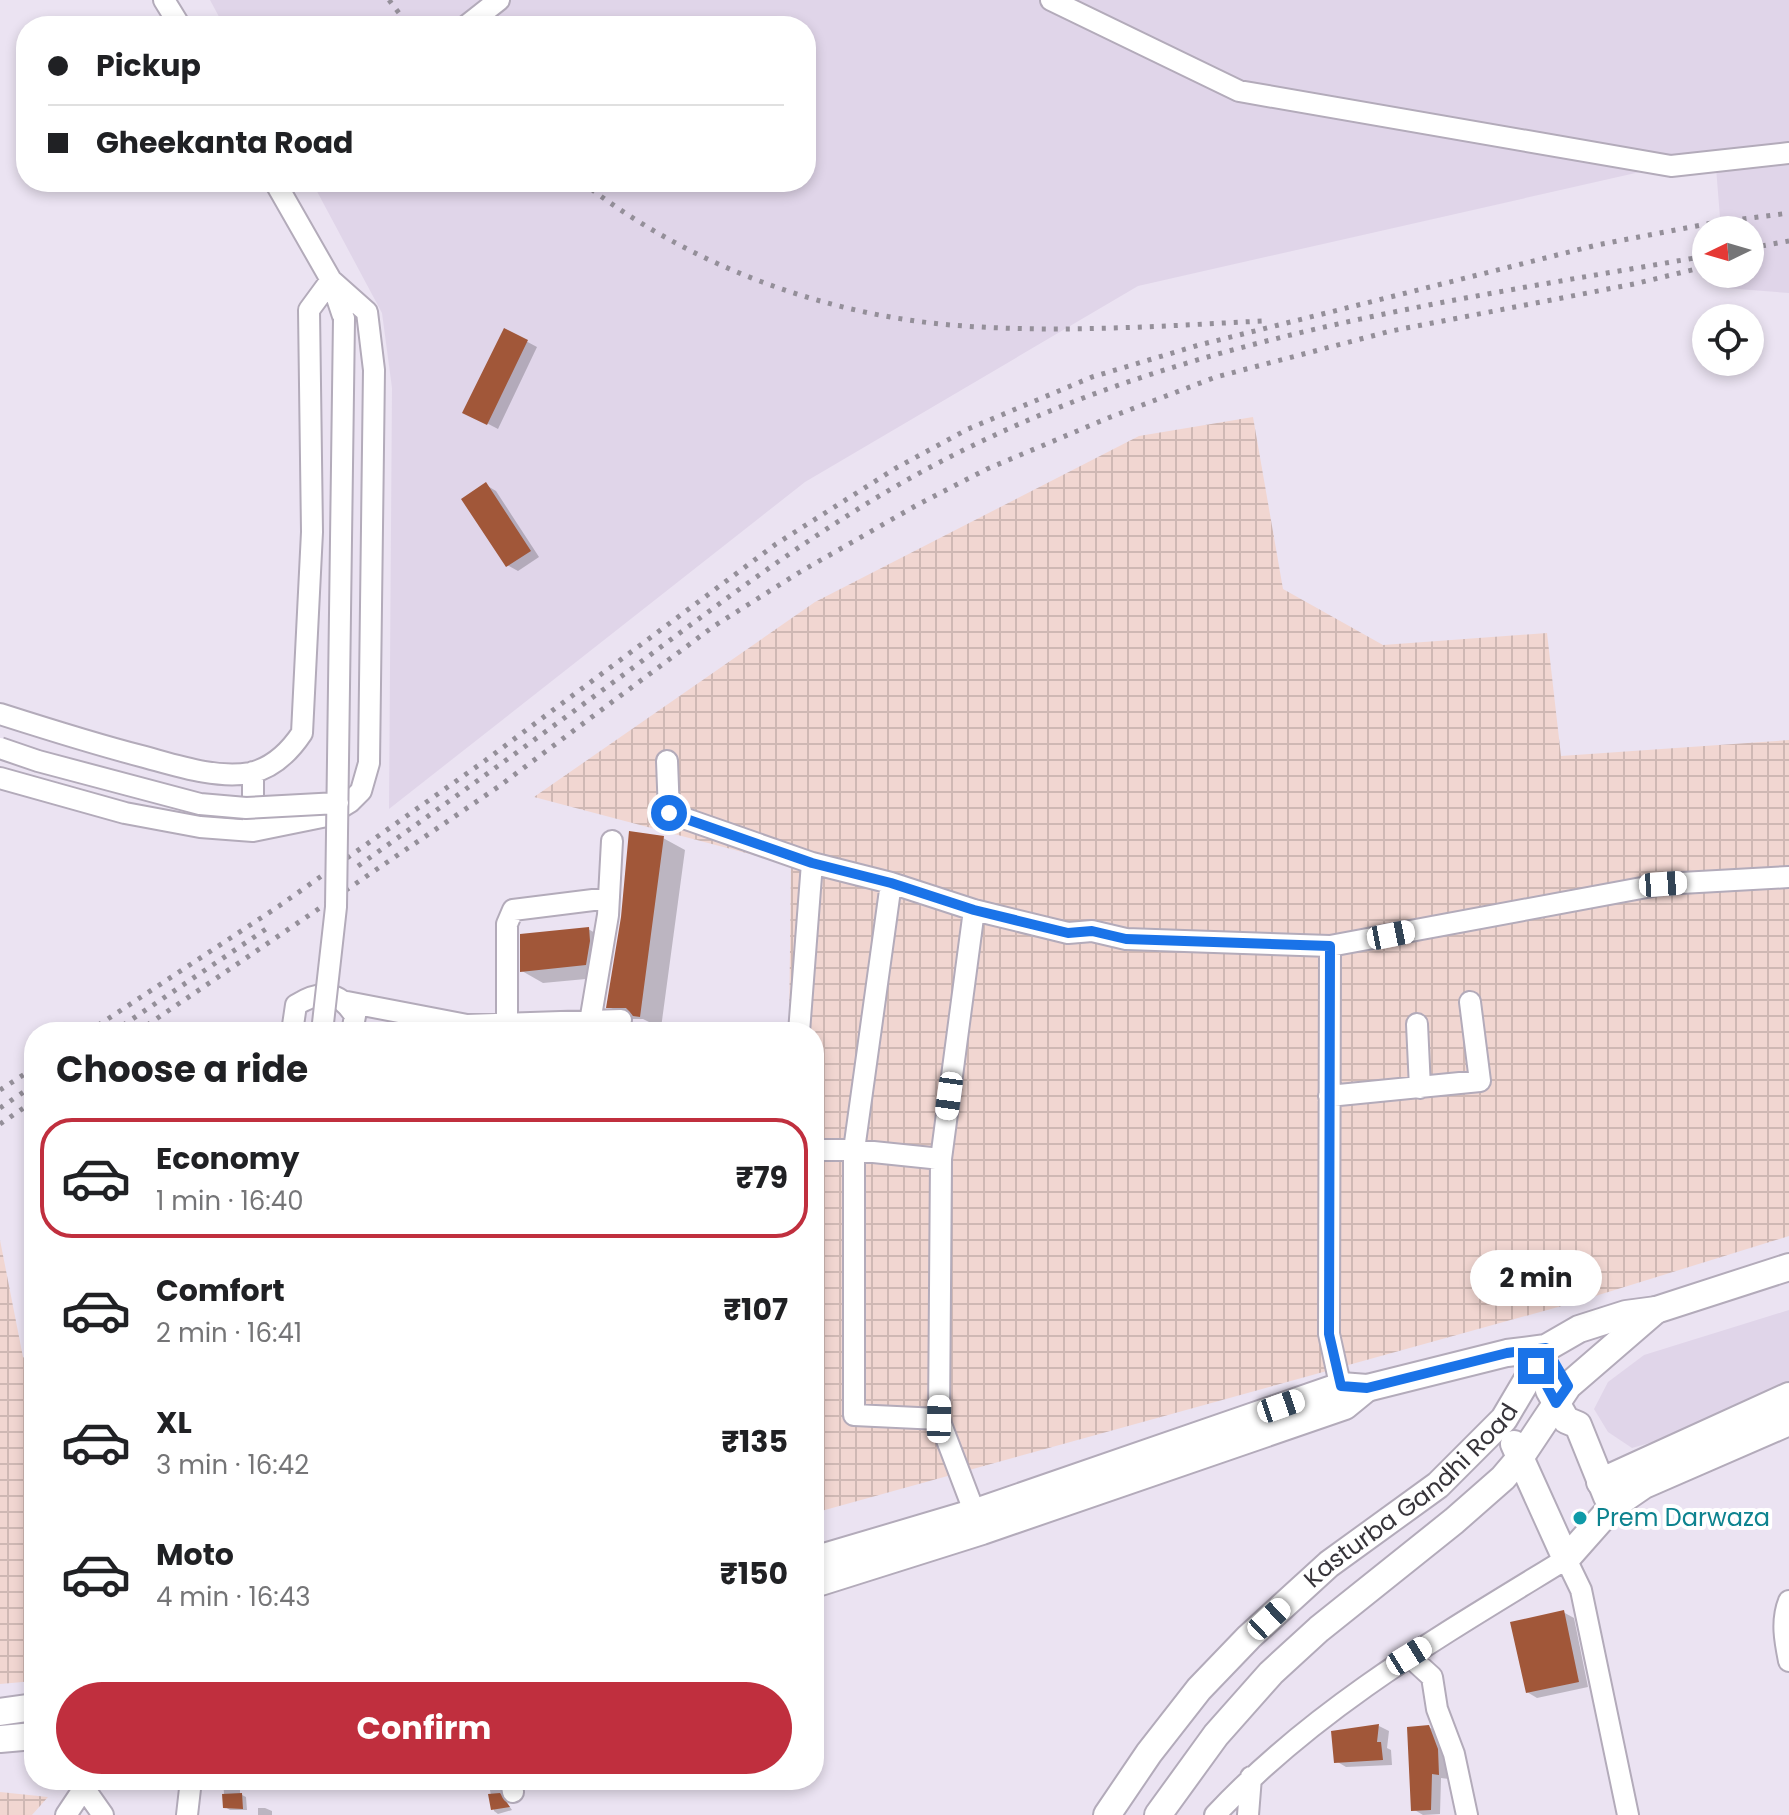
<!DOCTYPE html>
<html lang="en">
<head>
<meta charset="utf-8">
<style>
  :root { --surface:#fff; --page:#f6f6f6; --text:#202124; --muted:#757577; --line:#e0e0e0; --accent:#c02f3e }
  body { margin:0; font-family:Poppins,sans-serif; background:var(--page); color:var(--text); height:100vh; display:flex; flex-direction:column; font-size:30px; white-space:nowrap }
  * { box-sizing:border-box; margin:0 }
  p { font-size:26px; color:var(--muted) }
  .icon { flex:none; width:44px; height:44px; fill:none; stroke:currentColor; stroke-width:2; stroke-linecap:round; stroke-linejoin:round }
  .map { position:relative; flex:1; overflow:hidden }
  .side { position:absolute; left:24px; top:1022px; width:800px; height:768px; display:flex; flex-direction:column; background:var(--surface); border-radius:32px; box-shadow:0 4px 12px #0003 }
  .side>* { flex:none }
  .guide { position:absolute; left:16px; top:16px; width:800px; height:176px; border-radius:32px; box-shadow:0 4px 12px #0003; display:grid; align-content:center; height:176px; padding:0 32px; background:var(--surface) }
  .needle { width:52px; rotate:265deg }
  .buttons { position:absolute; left:1692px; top:216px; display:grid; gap:16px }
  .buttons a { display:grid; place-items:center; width:72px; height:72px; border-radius:50%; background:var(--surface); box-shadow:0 4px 12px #0003; font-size:40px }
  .end { position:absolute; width:36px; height:36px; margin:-18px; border:10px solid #1a73e8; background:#fff; box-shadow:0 0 0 4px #fff }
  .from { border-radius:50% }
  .bubble { position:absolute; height:56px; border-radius:28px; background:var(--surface); box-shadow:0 4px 12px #0003; font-size:26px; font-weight:700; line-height:56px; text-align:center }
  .car { position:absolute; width:24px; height:48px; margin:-24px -12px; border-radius:10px; box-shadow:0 0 6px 2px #0007; background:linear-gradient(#fff 24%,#345 0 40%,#fff 0 76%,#345 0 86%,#fff 0) }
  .guide b { display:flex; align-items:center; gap:28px; height:76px; font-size:30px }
  .guide b+b { border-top:2px solid var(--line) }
  .guide i { width:20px; height:20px; background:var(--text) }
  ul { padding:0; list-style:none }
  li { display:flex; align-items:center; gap:24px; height:120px; margin:0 16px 12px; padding:0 16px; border:4px solid transparent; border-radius:32px }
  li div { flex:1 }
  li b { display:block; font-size:30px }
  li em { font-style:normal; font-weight:700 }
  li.active { border-color:var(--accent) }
  li>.icon { width:72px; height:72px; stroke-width:1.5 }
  h2 { padding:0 32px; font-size:36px; line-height:96px }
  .primary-button { display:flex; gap:16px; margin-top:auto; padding:16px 32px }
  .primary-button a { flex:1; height:92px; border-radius:48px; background:var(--accent); color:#fff; font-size:32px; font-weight:700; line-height:92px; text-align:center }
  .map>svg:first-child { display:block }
</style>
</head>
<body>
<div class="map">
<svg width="1789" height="1815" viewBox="0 0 1789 1815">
  <defs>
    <pattern id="industrial-grid" width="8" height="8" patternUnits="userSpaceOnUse" patternTransform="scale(2)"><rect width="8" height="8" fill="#f1d6d1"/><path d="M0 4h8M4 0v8" fill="none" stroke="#cfb8b4"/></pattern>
  </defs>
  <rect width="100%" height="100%" fill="#ebe3f2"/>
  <!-- built -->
  <path fill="#e0d5e9" d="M210,0H1789V293L1725,288L1724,274H1750V230H1721L1715,155L1138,286L805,482L389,809L392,388L382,313L312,182H806V26H224Z
    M1789,1310V1398L1738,1417L1632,1448L1608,1432L1594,1409L1608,1382L1644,1355Z"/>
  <!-- industrial -->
  <path fill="url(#industrial-grid)" d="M1253,417L1283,589L1383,645L1547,633L1561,756L1789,740V1236L1576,1302L814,1513V1032H789L791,865L534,797L815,602L1139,436Z
    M0,1240L23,1357L34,1365V1681L0,1684Z
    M0,1792L48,1797L32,1815H0Z"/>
  <!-- shadow -->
  <path fill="#0003" d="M505,330L537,347L498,429L475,417Z
    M486,485L496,491L539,557L518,571L507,565Z
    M663,838L685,850L661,1028L643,1019H629L608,1006Z
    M588,929L610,941L607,977L543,983L522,971Z
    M1563,1612L1574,1618L1588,1687L1537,1698L1527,1692Z
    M1379,1726L1389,1731L1387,1748L1391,1750L1392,1765L1346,1767L1336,1761Z
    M1429,1727L1439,1733L1448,1756L1449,1779L1441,1778L1440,1814L1423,1815L1413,1809Z
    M223,1780H240V1794L246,1797L247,1810H230L225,1807Z
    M488,1780H503V1797L512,1810L498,1814L494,1811Z
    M258,1808H265L272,1811V1815H258Z"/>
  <!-- building -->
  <path fill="#a15739" d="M504,328L528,340L487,425L462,413Z
    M486,482L531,551L506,567L461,499Z
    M629,831L664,836L640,1017L633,1016L626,1008H606L621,917Z
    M589,927L590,941L586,965L520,972V934Z
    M1564,1610L1579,1682L1526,1693L1510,1622Z
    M1379,1724L1377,1742H1381L1383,1760L1334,1763L1331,1731Z
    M1429,1725L1438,1749L1439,1775L1432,1774L1431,1810L1411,1811L1407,1727Z
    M242,1793L243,1809L223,1808L222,1794Z
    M500,1793L510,1807L491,1810L488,1794Z"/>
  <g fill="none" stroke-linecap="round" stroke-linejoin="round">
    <defs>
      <path id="minor" d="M164,0L180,26
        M1051,0L1239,91L1671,166L1789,153
        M466,26L499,0
        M275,182L331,280L344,319
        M0,714C47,729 94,744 141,756C175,765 215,779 250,773C273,768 290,751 302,733L312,532L309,310L331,280L367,312L374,370L369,763L361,791L350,802L327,816L253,831L200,827L125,813L0,778
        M667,761L669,813L812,863L891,883L974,910L1068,933L1092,931L1126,939L1330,946L1663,884L1789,877
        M253,823V772
        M891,883L854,1150V1415L939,1419
        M974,910L941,1159L939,1419L979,1524
        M1330,946L1329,1334L1343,1398
        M347,1002L467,1025L621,1020
        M590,1022L608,915L612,841
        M1417,1024L1420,1088
        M507,1025V924L513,910L609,898
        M292,1032L296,1005C321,990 339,990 355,1016L352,1032
        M799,1032L812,863
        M1329,1096L1480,1081L1470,1002
        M814,1150H854L941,1159
        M1789,1601C1781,1621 1785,1641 1789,1661
        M1409,1656L1432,1677L1437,1709L1454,1754L1467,1815
        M83,1780L84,1788L103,1815
        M511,1780L513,1792
        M66,1815L84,1788
        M187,1815L191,1780
        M1215,1815C1315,1708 1442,1635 1566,1559L1581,1590L1628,1815
        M1248,1815L1251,1777"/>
      <g id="major">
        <path d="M1549,1390L1566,1420L1578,1425L1607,1497"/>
        <path d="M1514,1444L1566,1559L1612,1507L1644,1485L1789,1422"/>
        <path d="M1600,1482L1789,1396"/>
        <path d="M814,1560L976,1512L1341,1386L1367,1388L1507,1353L1546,1348L1579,1329L1626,1314L1656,1310"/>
        <path d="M814,1584L982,1531L1345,1406L1367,1388"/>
        <path d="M0,1712L34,1707"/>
        <path d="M0,1739L34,1736"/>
        <path id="s1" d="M1107,1815L1149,1753L1199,1689L1249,1637L1329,1564L1438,1485L1504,1419L1546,1348"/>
        <path d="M1158,1815L1216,1735L1271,1673L1319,1629L1454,1521L1503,1478L1520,1458L1568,1386L1656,1310L1789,1267"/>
      </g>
    </defs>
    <!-- minor casing -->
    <use href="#minor" stroke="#b3abba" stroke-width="24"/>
    <!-- major casing -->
    <use href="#major" stroke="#b3abba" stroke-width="30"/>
    <!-- path -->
    <path stroke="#ada7b3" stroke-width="3" stroke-dasharray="4 6" stroke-linecap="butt" d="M814,1716L819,1737"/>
    <!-- minor -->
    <use href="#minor" stroke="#fff" stroke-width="20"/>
    <!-- major -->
    <use href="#major" stroke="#fff" stroke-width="26"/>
    <!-- rail -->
    <path stroke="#948f99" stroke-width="5" stroke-dasharray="4 8" stroke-linecap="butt" d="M389,0L409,26
      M582,182C689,266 829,317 964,326C1063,333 1164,326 1262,321
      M1750,248L1789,241
      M358,866C451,800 543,734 634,667C744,585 852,503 976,444C1202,334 1461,299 1706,256
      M88,1032L279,906L486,760L776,544L896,468L968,429L1092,377L1199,345L1597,245L1712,223L1789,213
      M113,1032L272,925
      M137,1032L498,787L714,626L800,572L917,505L987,469L1108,418L1216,377L1391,331L1634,284L1696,269
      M0,1090L34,1068
      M0,1108L34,1085
      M0,1124L34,1101"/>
    <defs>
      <path id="minor-bridge" d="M0,748L38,761L200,804L246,808L338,803
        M322,1032L336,907L344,319"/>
    </defs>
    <!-- minor-bridge casing -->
    <use href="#minor-bridge" stroke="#b3abba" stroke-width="24" stroke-linecap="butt"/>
    <!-- minor-bridge -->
    <use href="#minor-bridge" stroke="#fff" stroke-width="20"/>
  </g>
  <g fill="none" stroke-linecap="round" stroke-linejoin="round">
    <!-- route -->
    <path stroke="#1a73e8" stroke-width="10" d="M669,813L812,863L891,883L974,910L1068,933L1092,931L1126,939L1330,946L1329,1334L1341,1386L1367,1388L1507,1353L1546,1348L1568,1386L1556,1403L1536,1366"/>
  </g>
  <!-- markers -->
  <circle fill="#0f9aa8" stroke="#fff" stroke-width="3" cx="1580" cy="1518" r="8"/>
  <g text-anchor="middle" stroke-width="8" stroke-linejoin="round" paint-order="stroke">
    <!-- street labels -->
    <g font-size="24" fill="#37343a" stroke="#fff">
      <text dy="8" stroke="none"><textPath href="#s1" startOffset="444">Kasturba Gandhi Road</textPath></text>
    </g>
    <!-- culture labels -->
    <g font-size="24" fill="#0d838f" stroke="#fff" text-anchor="start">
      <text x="1596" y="1526">Prem Darwaza</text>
    </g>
  </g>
</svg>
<div class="buttons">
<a><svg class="needle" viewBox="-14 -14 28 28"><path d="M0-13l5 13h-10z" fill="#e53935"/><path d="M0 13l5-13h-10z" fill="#757577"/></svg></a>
<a><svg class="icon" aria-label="locate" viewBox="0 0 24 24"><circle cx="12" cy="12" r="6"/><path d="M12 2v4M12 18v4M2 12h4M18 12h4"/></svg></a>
</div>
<i class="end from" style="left:669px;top:813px"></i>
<i class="end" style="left:1536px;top:1366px"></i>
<div class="bubble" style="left:1470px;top:1250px;width:132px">2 min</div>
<i class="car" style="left:1663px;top:884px;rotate:86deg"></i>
<i class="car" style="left:1391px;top:935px;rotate:79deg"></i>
<i class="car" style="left:949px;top:1096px;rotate:188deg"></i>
<i class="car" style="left:1281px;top:1406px;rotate:71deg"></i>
<i class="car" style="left:939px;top:1419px;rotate:1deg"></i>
<i class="car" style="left:1269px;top:1619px;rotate:47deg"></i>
<i class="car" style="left:1409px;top:1656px;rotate:58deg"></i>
<div class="guide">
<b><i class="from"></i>Pickup</b>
<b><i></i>Gheekanta Road</b>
</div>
<section class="side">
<h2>Choose a ride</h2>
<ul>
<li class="active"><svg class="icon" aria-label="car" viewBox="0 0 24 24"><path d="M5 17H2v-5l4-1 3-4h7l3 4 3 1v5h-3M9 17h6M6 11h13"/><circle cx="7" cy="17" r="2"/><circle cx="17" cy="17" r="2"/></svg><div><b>Economy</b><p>1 min · 16:40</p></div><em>₹79</em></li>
<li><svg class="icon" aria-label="car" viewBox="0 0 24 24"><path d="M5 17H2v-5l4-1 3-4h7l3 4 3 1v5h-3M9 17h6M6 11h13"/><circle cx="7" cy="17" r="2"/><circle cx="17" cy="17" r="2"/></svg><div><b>Comfort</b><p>2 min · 16:41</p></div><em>₹107</em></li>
<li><svg class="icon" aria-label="car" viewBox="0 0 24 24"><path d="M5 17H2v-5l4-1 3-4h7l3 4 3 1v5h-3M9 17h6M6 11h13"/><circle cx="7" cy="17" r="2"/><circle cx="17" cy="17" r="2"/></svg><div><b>XL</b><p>3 min · 16:42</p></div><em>₹135</em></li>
<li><svg class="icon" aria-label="car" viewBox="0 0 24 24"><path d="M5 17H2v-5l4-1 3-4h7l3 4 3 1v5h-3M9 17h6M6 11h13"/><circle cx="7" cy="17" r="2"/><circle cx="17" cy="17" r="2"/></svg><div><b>Moto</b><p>4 min · 16:43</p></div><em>₹150</em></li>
</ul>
<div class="primary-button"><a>Confirm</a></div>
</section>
</div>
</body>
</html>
